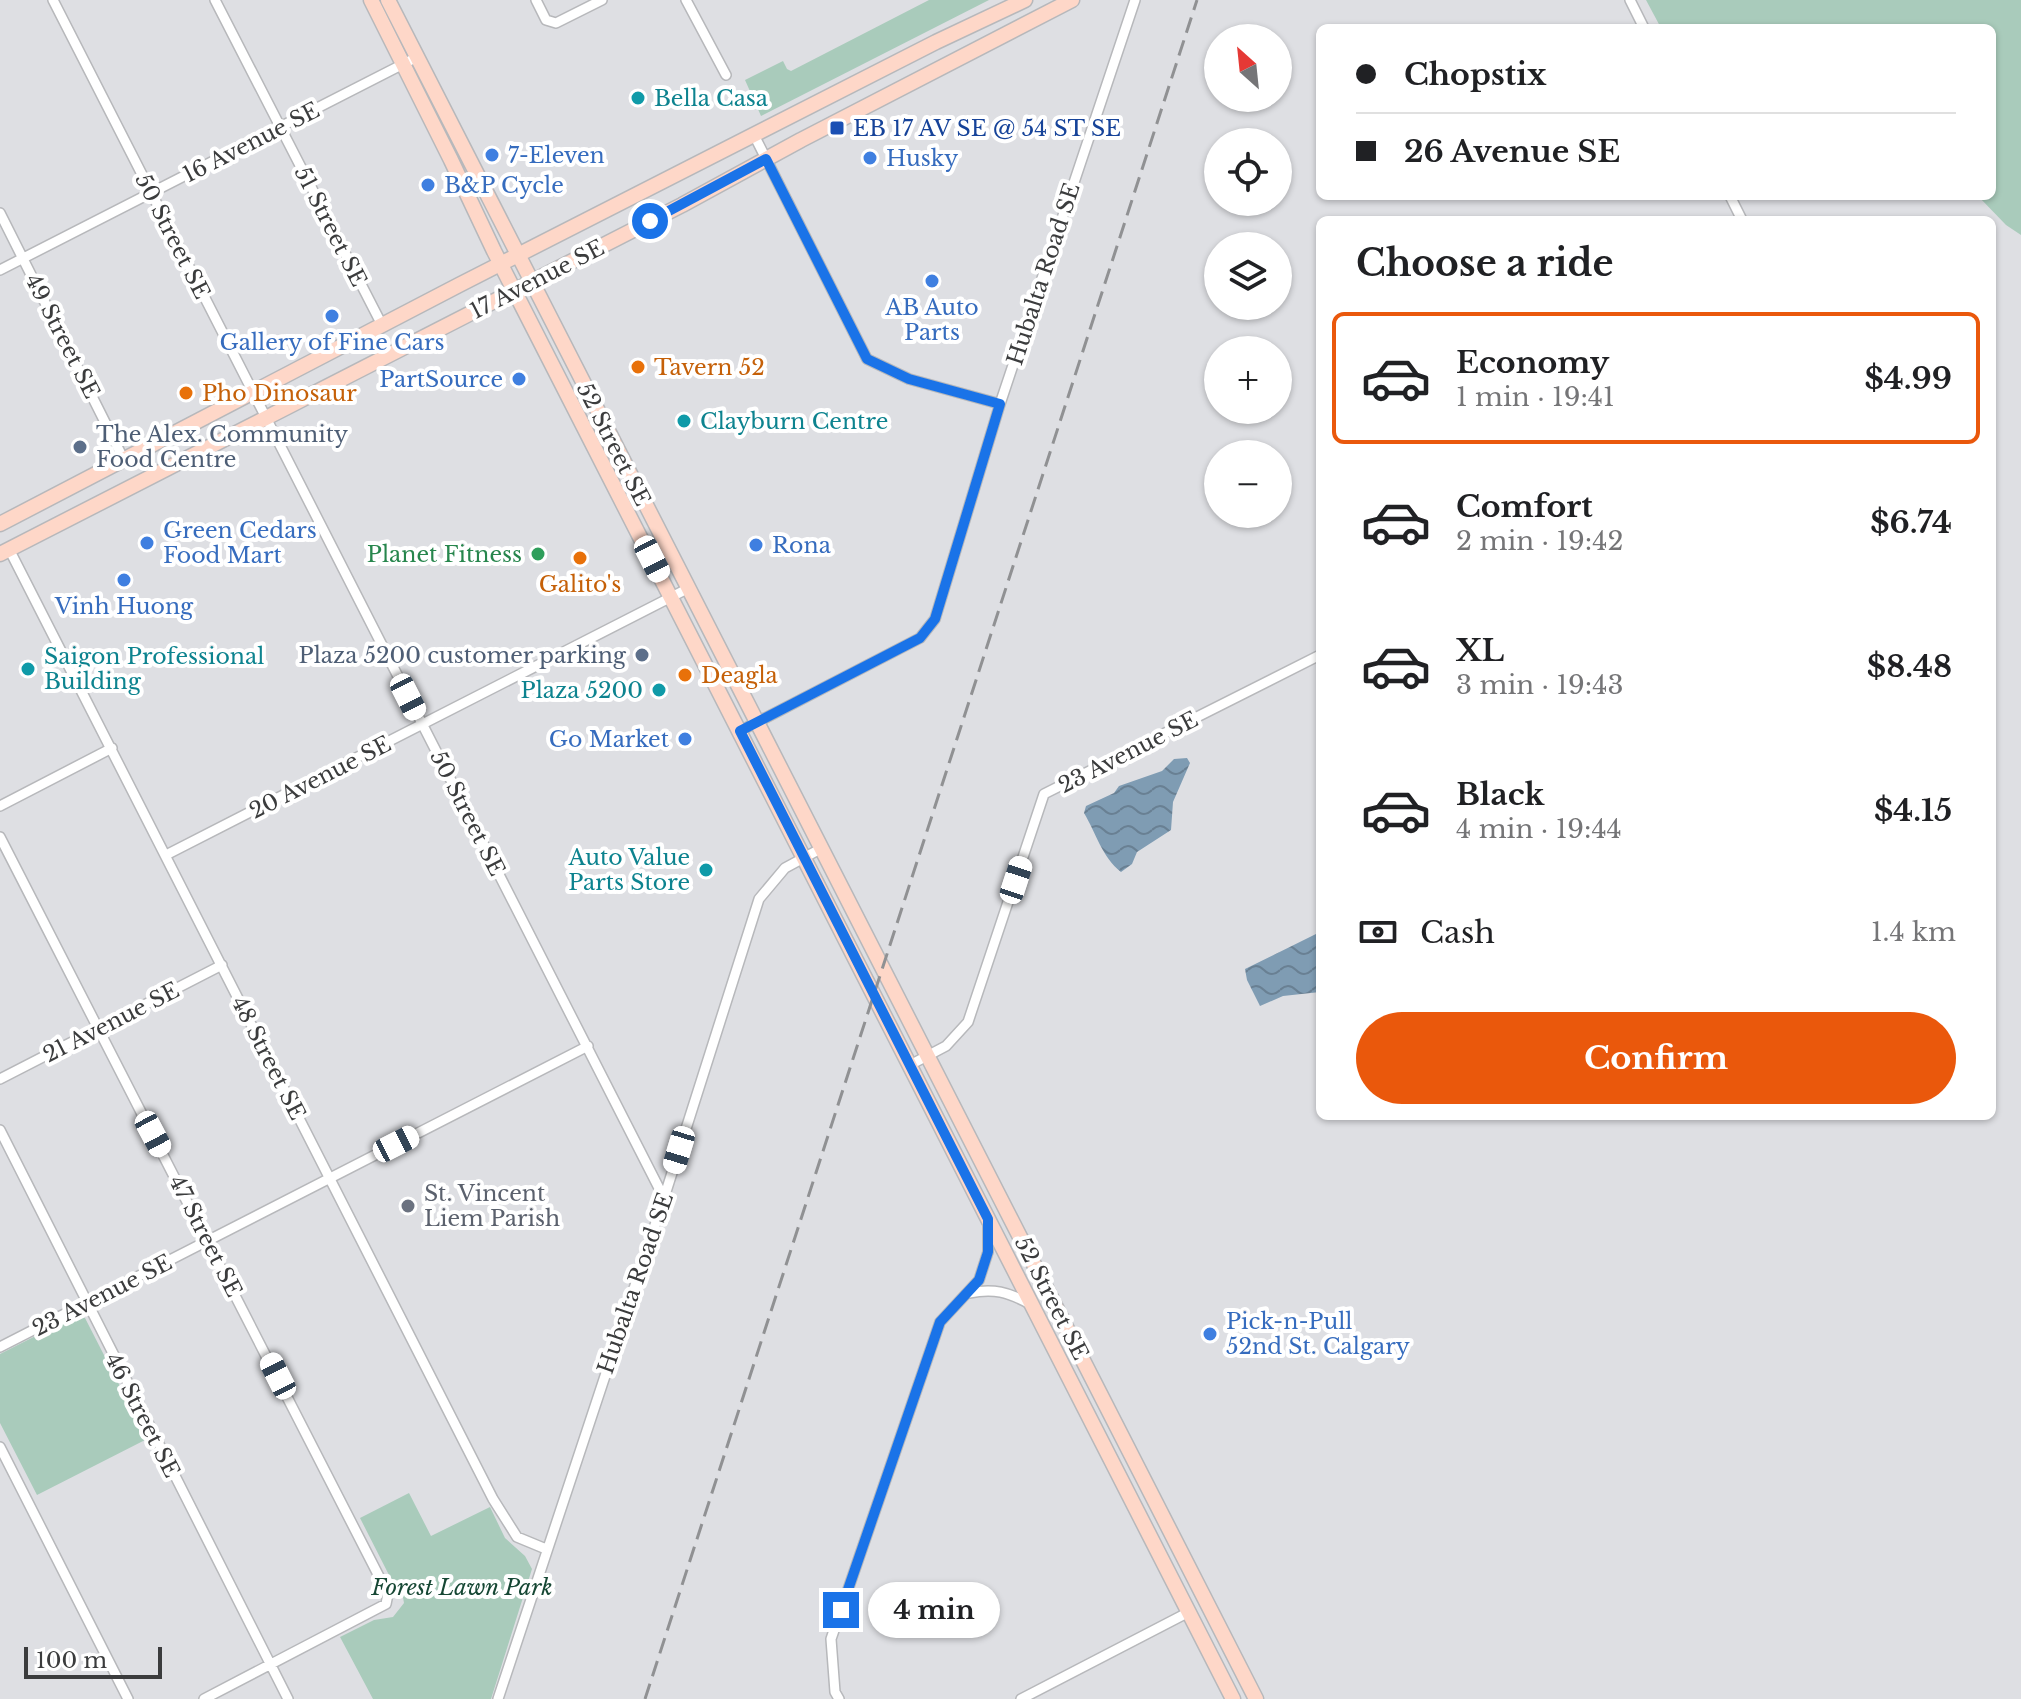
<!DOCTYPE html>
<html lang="en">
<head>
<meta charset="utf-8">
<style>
  :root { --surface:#fff; --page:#f6f6f6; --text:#202124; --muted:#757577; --line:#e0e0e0; --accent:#ea580c }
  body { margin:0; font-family:"Libre Baskerville",serif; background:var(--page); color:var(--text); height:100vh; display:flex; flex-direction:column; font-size:30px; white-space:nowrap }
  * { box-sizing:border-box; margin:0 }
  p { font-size:26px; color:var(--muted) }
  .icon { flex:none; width:44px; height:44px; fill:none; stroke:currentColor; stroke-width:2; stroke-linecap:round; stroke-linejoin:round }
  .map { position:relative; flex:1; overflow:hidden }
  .details { position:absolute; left:1316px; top:216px; width:680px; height:904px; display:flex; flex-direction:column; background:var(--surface); border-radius:12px; box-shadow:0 2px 6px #0004 }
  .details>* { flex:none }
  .hud { position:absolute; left:1316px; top:24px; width:680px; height:176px; border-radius:12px; box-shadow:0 2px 6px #0004; display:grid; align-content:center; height:176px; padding:0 40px; background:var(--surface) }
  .needle { width:52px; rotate:333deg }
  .controls { position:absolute; left:1204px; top:24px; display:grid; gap:16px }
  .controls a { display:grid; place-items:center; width:88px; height:88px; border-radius:50%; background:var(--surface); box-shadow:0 2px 6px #0004; font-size:40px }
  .scale { position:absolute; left:24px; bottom:20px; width:138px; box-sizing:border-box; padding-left:8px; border:4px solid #3b3c3d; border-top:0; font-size:22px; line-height:28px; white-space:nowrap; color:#3b3c3d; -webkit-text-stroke:6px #fff; paint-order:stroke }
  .end { position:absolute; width:36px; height:36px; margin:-18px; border:10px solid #1a73e8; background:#fff; box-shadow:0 0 0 4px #fff }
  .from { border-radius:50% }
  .bubble { position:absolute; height:56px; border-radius:28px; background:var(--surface); box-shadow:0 2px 6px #0004; font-size:26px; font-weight:700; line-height:56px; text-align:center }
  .car { position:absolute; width:24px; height:48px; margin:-24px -12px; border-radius:10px; box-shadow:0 0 6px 2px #0007; background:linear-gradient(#fff 24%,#345 0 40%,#fff 0 76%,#345 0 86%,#fff 0) }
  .hud b { display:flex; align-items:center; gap:28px; height:76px; font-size:30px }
  .hud b+b { border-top:2px solid var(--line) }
  .hud i { width:20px; height:20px; background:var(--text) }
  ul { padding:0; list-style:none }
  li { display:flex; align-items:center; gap:24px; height:132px; margin:0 16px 12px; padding:0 24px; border:4px solid transparent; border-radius:12px }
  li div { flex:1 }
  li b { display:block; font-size:30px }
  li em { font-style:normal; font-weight:700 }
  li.active { border-color:var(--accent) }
  li>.icon { width:72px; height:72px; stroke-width:1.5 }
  h2 { padding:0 40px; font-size:36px; line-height:96px }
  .pay { display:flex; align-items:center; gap:20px; height:88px; padding:0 40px; font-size:30px }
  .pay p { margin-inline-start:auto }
  .primary-button { display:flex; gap:16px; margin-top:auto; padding:16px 40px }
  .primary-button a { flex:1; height:92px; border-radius:48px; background:var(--accent); color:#fff; font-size:32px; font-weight:700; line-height:92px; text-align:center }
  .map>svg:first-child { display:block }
</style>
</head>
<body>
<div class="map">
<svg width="2021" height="1699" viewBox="0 0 2021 1699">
  <defs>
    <pattern id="water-waves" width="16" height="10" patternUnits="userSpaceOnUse" patternTransform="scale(2)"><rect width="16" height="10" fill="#7f9cb3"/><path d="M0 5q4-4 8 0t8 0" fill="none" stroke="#698093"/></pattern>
  </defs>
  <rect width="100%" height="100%" fill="#dedfe3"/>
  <!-- park -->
  <path fill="#a9cbbb" d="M929,0H989L761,116L745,80L783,61L787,69L791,71Z
    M1646,0H2021V235L2006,225L1978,196H1992V28H1661Z
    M75,1316L85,1318L147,1439L37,1495L0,1423V1354Z
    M409,1493L431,1536L490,1507L505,1538L525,1556L532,1569L491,1699H373L340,1637L374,1620L393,1617L404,1603L402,1592L389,1575L360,1518Z"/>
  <!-- water -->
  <path fill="url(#water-waves)" d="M1187,758L1190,763L1173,802L1171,830L1137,852L1132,864L1121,872C1102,857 1096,833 1084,813L1086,806L1114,793L1119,786L1162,771L1174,759Z
    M1320,932V992L1283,996L1260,1006L1247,980L1245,969Z"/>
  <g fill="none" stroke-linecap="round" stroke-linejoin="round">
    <defs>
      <path id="street" d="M53,0L664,1198
        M215,0L382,325
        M536,0L546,20L556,23L602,0
        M686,0L726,75
        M1630,0L1644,28
        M754,135L867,359L909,379L1000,404
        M1730,196L1742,220
        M0,213L124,460
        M0,270L417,57
        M9,549L493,1499L517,1537L546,1549
        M740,731L920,638L935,619L1000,404L1135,0
        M0,806L112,748
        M0,837L388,1594L386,1604L204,1699
        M166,855L687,589
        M910,1065L946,1046L968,1022L1044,794L1320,655
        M0,1079L222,965
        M0,1130L288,1699
        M969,1293C994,1288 1008,1292 1030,1304
        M0,1347L588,1046
        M0,1447L128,1699
        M498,1699L664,1198L759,899L785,868L822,848
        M839,1699L835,1692L831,1639L940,1322L979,1280L988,1252V1226
        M1021,1699L1189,1612"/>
      <path id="secondary" d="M371,0L451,160L494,251L1233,1699
        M388,0L1256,1699
        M0,524L459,285L936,42L1025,0
        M0,554L682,205L801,140L1072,0"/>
    </defs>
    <!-- street casing -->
    <use href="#street" stroke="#b7b8bb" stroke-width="12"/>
    <!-- secondary casing -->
    <use href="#secondary" stroke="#b7b8bb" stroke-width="17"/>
    <!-- street -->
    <use href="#street" stroke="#fff" stroke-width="9"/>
    <!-- secondary -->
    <use href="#secondary" stroke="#fed7c8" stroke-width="14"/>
    <!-- rail -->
    <path stroke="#909193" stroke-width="3" stroke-dasharray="16 8" stroke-linecap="butt" d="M645,1699L1197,0"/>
  </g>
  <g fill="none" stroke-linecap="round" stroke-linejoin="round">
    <!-- route -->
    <path stroke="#1a73e8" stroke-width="10" d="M650,221L766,159L867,359L909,379L1000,404L935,619L920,638L740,731L988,1219V1252L979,1280L940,1322L841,1610"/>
  </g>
  <!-- markers -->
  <g fill="#0f9aa8" stroke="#fff" stroke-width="3">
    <circle cx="638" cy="98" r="8"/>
    <circle cx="684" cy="421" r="8"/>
    <circle cx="28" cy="669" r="8"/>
    <circle cx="659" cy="690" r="8"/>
    <circle cx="706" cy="870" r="8"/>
  </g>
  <rect fill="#1a4fb4" stroke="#fff" stroke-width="3" x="829" y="120" width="16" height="16" rx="4"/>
  <g fill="#3f7fe0" stroke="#fff" stroke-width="3">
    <circle cx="492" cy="155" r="8"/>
    <circle cx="870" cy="158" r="8"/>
    <circle cx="428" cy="185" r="8"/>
    <circle cx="932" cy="281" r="8"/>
    <circle cx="332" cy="316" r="8"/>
    <circle cx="519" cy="379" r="8"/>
    <circle cx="147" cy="543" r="8"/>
    <circle cx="756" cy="545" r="8"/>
    <circle cx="124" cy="580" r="8"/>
    <circle cx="685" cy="739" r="8"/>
    <circle cx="1210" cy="1334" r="8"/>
  </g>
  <g fill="#e8710a" stroke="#fff" stroke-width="3">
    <circle cx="638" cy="367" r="8"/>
    <circle cx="186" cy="393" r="8"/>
    <circle cx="580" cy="558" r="8"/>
    <circle cx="685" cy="675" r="8"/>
  </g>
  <g fill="#5c6f8a" stroke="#fff" stroke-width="3">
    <circle cx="80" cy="447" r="8"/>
    <circle cx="642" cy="655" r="8"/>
  </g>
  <circle fill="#2e9e5b" stroke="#fff" stroke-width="3" cx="538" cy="554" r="8"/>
  <circle fill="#6b7280" stroke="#fff" stroke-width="3" cx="408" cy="1206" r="8"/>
  <g text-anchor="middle" stroke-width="8" stroke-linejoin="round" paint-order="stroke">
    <!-- culture labels -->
    <g font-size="22" fill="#0d838f" stroke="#fff" text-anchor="start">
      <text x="654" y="106">Bella Casa</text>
      <text x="700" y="429">Clayburn Centre</text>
      <text x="44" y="664">Saigon Professional<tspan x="44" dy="25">Building</tspan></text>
      <text x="643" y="698" text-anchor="end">Plaza 5200</text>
      <text x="690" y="865" text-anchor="end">Auto Value<tspan x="690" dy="25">Parts Store</tspan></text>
    </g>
    <!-- transit labels -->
    <g font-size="22" fill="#164399" stroke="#fff" text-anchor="start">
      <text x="853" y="136">EB 17 AV SE @ 54 ST SE</text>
    </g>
    <!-- street labels -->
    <g font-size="22" fill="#3b3c3d" stroke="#fff">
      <text transform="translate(251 142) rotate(-27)" y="8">16 Avenue SE</text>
      <text transform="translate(331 226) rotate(63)" y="8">51 Street SE</text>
      <text transform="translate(173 236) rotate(63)" y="8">50 Street SE</text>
      <text transform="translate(1043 274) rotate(-72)" y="8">Hubalta Road SE</text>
      <text transform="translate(537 279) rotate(-27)" y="8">17 Avenue SE</text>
      <text transform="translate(63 336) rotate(63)" y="8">49 Street SE</text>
      <text transform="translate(614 444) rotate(63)" y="8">52 Street SE</text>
      <text transform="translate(1128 752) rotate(-27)" y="8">23 Avenue SE</text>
      <text transform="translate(320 777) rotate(-27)" y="8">20 Avenue SE</text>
      <text transform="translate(468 813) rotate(63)" y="8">50 Street SE</text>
      <text transform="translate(111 1022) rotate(-27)" y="8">21 Avenue SE</text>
      <text transform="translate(269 1058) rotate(63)" y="8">48 Street SE</text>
      <text transform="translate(206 1236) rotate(63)" y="8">47 Street SE</text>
      <text transform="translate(635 1283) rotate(-71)" y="8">Hubalta Road SE</text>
      <text transform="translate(102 1295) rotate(-27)" y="8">23 Avenue SE</text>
      <text transform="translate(1052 1298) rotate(63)" y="8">52 Street SE</text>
      <text transform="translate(143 1415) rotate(63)" y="8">46 Street SE</text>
    </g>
    <!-- shop labels -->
    <g font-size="22" fill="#366cbe" stroke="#fff" text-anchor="start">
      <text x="508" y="163">7-Eleven</text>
      <text x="886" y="166">Husky</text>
      <text x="444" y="193">B&amp;P Cycle</text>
      <text x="932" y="315" text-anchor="middle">AB Auto<tspan x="932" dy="25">Parts</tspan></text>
      <text x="332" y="350" text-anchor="middle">Gallery of Fine Cars</text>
      <text x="503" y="387" text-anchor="end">PartSource</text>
      <text x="163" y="538">Green Cedars<tspan x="163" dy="25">Food Mart</tspan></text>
      <text x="772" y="553">Rona</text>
      <text x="124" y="614" text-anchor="middle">Vinh Huong</text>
      <text x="669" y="747" text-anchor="end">Go Market</text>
      <text x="1226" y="1329">Pick-n-Pull<tspan x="1226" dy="25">52nd St. Calgary</tspan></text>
    </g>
    <!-- food labels -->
    <g font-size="22" fill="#c56008" stroke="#fff" text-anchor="start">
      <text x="654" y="375">Tavern 52</text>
      <text x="202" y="401">Pho Dinosaur</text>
      <text x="580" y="592" text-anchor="middle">Galito's</text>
      <text x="701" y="683">Deagla</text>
    </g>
    <!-- service labels -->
    <g font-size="22" fill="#4e5e75" stroke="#fff" text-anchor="start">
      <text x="96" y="442">The Alex. Community<tspan x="96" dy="25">Food Centre</tspan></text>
      <text x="626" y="663" text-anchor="end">Plaza 5200 customer parking</text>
    </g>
    <!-- leisure labels -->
    <g font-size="22" fill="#27864d" stroke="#fff" text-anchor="end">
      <text x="522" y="562">Planet Fitness</text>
    </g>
    <!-- worship labels -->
    <g font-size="22" fill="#5b616d" stroke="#fff" text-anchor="start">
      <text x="424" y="1201">St. Vincent<tspan x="424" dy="25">Liem Parish</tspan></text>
    </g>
    <!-- park labels -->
    <g font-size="22" font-style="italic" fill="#164734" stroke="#fff">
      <text x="462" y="1595">Forest Lawn Park</text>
    </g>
  </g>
</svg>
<div class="controls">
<a><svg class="needle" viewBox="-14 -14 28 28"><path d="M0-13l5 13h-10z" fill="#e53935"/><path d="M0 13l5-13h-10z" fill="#757577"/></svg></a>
<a><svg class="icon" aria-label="locate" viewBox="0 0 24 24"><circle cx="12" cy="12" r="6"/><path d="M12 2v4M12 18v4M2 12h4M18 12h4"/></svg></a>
<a><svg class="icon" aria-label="layers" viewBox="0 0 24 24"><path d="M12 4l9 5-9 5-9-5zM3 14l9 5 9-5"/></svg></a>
<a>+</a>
<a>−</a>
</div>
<div class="scale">100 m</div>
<i class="end from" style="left:650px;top:221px"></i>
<i class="end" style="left:841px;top:1610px"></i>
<div class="bubble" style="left:868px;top:1582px;width:132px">4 min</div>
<i class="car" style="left:652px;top:559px;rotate:153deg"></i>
<i class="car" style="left:408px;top:697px;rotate:153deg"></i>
<i class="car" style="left:1016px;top:880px;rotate:18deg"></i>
<i class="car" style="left:153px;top:1134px;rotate:152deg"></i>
<i class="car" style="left:396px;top:1144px;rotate:63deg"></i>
<i class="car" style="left:679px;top:1150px;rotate:197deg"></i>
<i class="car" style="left:278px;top:1376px;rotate:333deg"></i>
<div class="hud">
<b><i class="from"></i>Chopstix</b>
<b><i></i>26 Avenue SE</b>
</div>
<section class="details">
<h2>Choose a ride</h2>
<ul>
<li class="active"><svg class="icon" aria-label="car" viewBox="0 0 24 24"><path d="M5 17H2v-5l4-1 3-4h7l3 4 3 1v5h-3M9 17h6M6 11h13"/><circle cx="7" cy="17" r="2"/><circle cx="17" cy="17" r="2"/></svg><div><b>Economy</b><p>1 min · 19:41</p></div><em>$4.99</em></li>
<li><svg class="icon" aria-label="car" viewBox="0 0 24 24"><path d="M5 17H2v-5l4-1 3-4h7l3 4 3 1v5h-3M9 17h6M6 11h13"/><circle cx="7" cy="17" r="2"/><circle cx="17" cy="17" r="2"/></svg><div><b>Comfort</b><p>2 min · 19:42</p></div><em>$6.74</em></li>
<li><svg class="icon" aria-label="car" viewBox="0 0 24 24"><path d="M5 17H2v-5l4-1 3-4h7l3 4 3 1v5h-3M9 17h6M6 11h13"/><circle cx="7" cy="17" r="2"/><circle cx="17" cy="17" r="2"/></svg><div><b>XL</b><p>3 min · 19:43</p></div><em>$8.48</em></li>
<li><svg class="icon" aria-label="car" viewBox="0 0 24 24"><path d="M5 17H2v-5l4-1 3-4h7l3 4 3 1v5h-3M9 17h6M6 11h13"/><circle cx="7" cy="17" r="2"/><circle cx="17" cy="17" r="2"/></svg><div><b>Black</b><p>4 min · 19:44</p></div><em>$4.15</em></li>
</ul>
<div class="pay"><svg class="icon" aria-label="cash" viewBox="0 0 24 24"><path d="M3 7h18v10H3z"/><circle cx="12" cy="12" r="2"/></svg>Cash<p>1.4 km</p></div>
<div class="primary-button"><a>Confirm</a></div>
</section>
</div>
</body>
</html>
